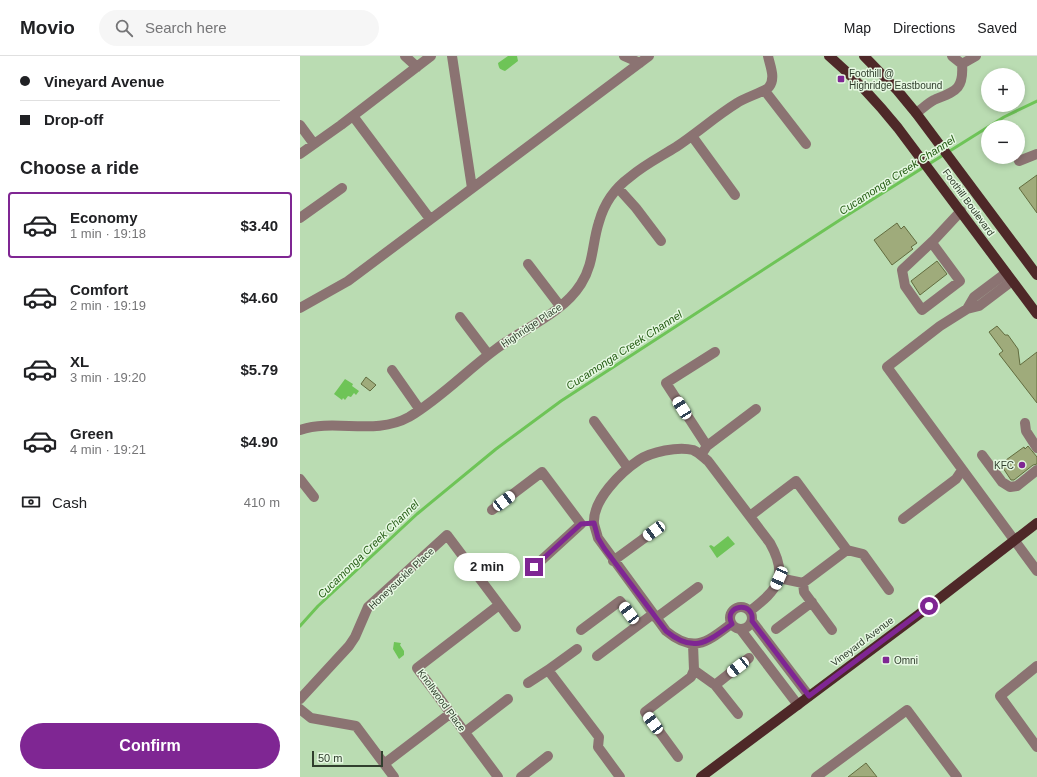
<!DOCTYPE html>
<html lang="en">
<head>
<meta charset="utf-8">
<style>
  :root { --surface:#fff; --page:#f6f6f6; --text:#202124; --muted:#757577; --line:#e0e0e0; --accent:#7f2693 }
  body { margin:0; font-family:Arial,sans-serif; background:var(--page); color:var(--text); height:100vh; display:flex; flex-direction:column; font-size:15px; white-space:nowrap }
  * { box-sizing:border-box; margin:0 }
  p { font-size:13px; color:var(--muted) }
  .icon { flex:none; width:22px; height:22px; fill:none; stroke:currentColor; stroke-width:2; stroke-linecap:round; stroke-linejoin:round }
  .map { position:relative; flex:1; overflow:hidden }
  .sheet { display:flex; flex-direction:column; background:var(--surface); width:300px }
  .sheet>* { flex:none }
  .hud { display:grid; align-content:center; height:88px; padding:0 20px; background:var(--surface) }
  .buttons { position:absolute; left:681px; top:12px; display:grid; gap:8px }
  .buttons a { display:grid; place-items:center; width:44px; height:44px; border-radius:50%; background:var(--surface); box-shadow:0 2px 6px #0003; font-size:20px }
  .scale { position:absolute; left:12px; bottom:10px; width:71px; box-sizing:border-box; padding-left:4px; border:2px solid #313f2e; border-top:0; font-size:11px; line-height:14px; white-space:nowrap; color:#313f2e; -webkit-text-stroke:3px #e6f8e2; paint-order:stroke }
  .end { position:absolute; width:18px; height:18px; margin:-9px; border:5px solid #7f2693; background:#fff; box-shadow:0 0 0 2px #fff }
  .from { border-radius:50% }
  .bubble { position:absolute; height:28px; border-radius:14px; background:var(--surface); box-shadow:0 2px 6px #0003; font-size:13px; font-weight:700; line-height:28px; text-align:center }
  .car { position:absolute; width:12px; height:24px; margin:-12px -6px; border-radius:5px; box-shadow:0 0 3px 1px #0007; background:linear-gradient(#fff 24%,#345 0 40%,#fff 0 76%,#345 0 86%,#fff 0) }
  .hud b { display:flex; align-items:center; gap:14px; height:38px; font-size:15px }
  .hud b+b { border-top:1px solid var(--line) }
  .hud i { width:10px; height:10px; background:var(--text) }
  ul { padding:0; list-style:none }
  li { display:flex; align-items:center; gap:12px; height:66px; margin:0 8px 6px; padding:0 12px; border:2px solid transparent; border-radius:4px }
  li div { flex:1 }
  li b { display:block; font-size:15px }
  li em { font-style:normal; font-weight:700 }
  li.current { border-color:var(--accent) }
  li>.icon { width:36px; height:36px; stroke-width:1.5 }
  h2 { padding:0 20px; font-size:18px; line-height:48px }
  .pay { display:flex; align-items:center; gap:10px; height:44px; padding:0 20px; font-size:15px }
  .pay p { margin-inline-start:auto }
  .button { display:flex; gap:8px; margin-top:auto; padding:8px 20px }
  .button a { flex:1; height:46px; border-radius:24px; background:var(--accent); color:#fff; font-size:16px; font-weight:700; line-height:46px; text-align:center }
  header { display:flex; align-items:center; gap:24px; box-sizing:border-box; height:56px; padding:0 20px; background:var(--surface); border-bottom:1px solid var(--line) }
  header strong { font-size:19px }
  nav { display:flex; gap:22px; margin-inline-start:auto; font-size:14px }
  .search { width:280px; height:36px; background:var(--page); display:flex; align-items:center; gap:10px; box-sizing:border-box; padding:0 14px; border-radius:22px; color:var(--muted); font-size:15px }
  main { display:flex; flex:1; min-height:0 }
  .map>svg:first-child { display:block }
</style>
</head>
<body>
<header>
<strong>Movio</strong>
<div class="search"><svg class="icon" aria-label="search" viewBox="0 0 24 24"><circle cx="10" cy="10" r="6"/><path d="M15 15l6 6"/></svg>Search here</div>
<nav><a>Map</a><a>Directions</a><a>Saved</a></nav>
</header>
<main>
<section class="sheet">
<div class="hud">
<b><i class="from"></i>Vineyard Avenue</b>
<b><i></i>Drop-off</b>
</div>
<h2>Choose a ride</h2>
<ul>
<li class="current"><svg class="icon" aria-label="car" viewBox="0 0 24 24"><path d="M5 17H2v-5l4-1 3-4h7l3 4 3 1v5h-3M9 17h6M6 11h13"/><circle cx="7" cy="17" r="2"/><circle cx="17" cy="17" r="2"/></svg><div><b>Economy</b><p>1 min · 19:18</p></div><em>$3.40</em></li>
<li><svg class="icon" aria-label="car" viewBox="0 0 24 24"><path d="M5 17H2v-5l4-1 3-4h7l3 4 3 1v5h-3M9 17h6M6 11h13"/><circle cx="7" cy="17" r="2"/><circle cx="17" cy="17" r="2"/></svg><div><b>Comfort</b><p>2 min · 19:19</p></div><em>$4.60</em></li>
<li><svg class="icon" aria-label="car" viewBox="0 0 24 24"><path d="M5 17H2v-5l4-1 3-4h7l3 4 3 1v5h-3M9 17h6M6 11h13"/><circle cx="7" cy="17" r="2"/><circle cx="17" cy="17" r="2"/></svg><div><b>XL</b><p>3 min · 19:20</p></div><em>$5.79</em></li>
<li><svg class="icon" aria-label="car" viewBox="0 0 24 24"><path d="M5 17H2v-5l4-1 3-4h7l3 4 3 1v5h-3M9 17h6M6 11h13"/><circle cx="7" cy="17" r="2"/><circle cx="17" cy="17" r="2"/></svg><div><b>Green</b><p>4 min · 19:21</p></div><em>$4.90</em></li>
</ul>
<div class="pay"><svg class="icon" aria-label="cash" viewBox="0 0 24 24"><path d="M3 7h18v10H3z"/><circle cx="12" cy="12" r="2"/></svg>Cash<p>410 m</p></div>
<div class="button"><a>Confirm</a></div>
</section>
<div class="map">
<svg width="737" height="721" viewBox="0 0 737 721">
  <rect width="100%" height="100%" fill="#badcb2"/>
  <!-- water -->
  <path fill="#6ec457" d="M208,0H217L218,5L205,15C199,13 199,12 198,7Z
    M45,323L53,328L52,330L59,335L56,339L54,337L51,341L48,340L45,344L43,342L42,344L34,338Z
    M428,480L435,488L417,502L409,490L411,489L414,491Z
    M94,586L101,587L100,589L104,595V599L99,603L93,593Z"/>
  <g fill="none" stroke-linecap="round" stroke-linejoin="round">
    <!-- stream -->
    <path stroke="#6ec457" stroke-width="3" d="M688,71L704,61L737,45
      M0,570L18,550L117,458L196,393L261,345L546,160L688,71"/>
  </g>
  <!-- building -->
  <path fill="#9fab7b" stroke="#626c3f" d="M737,119V157L719,132Z
    M597,167L601,173L604,170L617,187L611,191L613,193L592,209L574,184Z
    M637,205L647,218L620,239L611,225Z
    M697,270L705,279H708L718,293L720,309L737,296V347L699,298L703,295L689,276Z
    M66,321L76,329L70,335L61,328Z
    M728,390L737,401V408L733,409L714,424H711L703,412L709,407L706,404L724,391L725,393Z
    M566,707L577,721H548Z"/>
  <g fill="none" stroke-linecap="round" stroke-linejoin="round">
    <!-- minor -->
    <path stroke="#8b7372" stroke-width="10" d="M105,0L117,11
      M152,0L172,132
      M324,0L340,7
      M662,8L676,0
      M465,35L506,88
      M616,57C622,53 628,47 634,44C655,35 664,34 662,8L652,0
      M53,60L130,163
      M0,69L14,88
      M392,80L435,139
      M0,98L41,69L131,0
      M719,105L737,98
      M318,132L336,152L361,185
      M0,162L42,132
      M632,187L660,225L622,254L605,230L602,214L634,184L661,155
      M228,208L260,250
      M712,225L679,250L667,253L640,270L587,311L737,515
      M0,252L48,225L349,0
      M667,253L674,241L706,217
      M160,261L188,298
      M92,314L120,354
      M294,365L328,412
      M725,367L726,375L737,392
      M0,374C35,362 75,380 109,361C141,342 166,315 196,293C224,272 262,258 281,228C294,208 292,187 299,166C304,148 315,132 330,121C344,109 360,101 376,91C397,77 416,60 437,47C444,42 466,35 469,31C476,22 470,10 468,0
      M407,390L456,353
      M401,399L407,390L366,327L415,296
      M682,399L702,426L710,431L717,430L737,414
      M0,423L14,441
      M192,454L242,416L281,468L234,511
      M450,460L496,425L547,494
      M603,463L656,423L662,414
      M313,505L354,475
      M479,522L503,527L547,494L563,498L589,534
      M503,527L504,536L532,574
      M430 562a11 11 0 1 1 22 0a11 11 0 1 1-22 0Z
      M356,562L398,531
      M452,565L509,640
      M431,568C407,586 394,598 366,575L298,482C297,478 295,472 294,468C292,444 321,416 339,404C351,396 378,390 393,394C398,396 403,401 408,405L470,487C489,521 478,533 450,555
      M476,573L512,546
      M281,574L320,545L338,569
      M441,574L498,649
      M393,588L394,614L415,629L438,658
      M297,600L353,558
      M737,610L700,640L737,691
      M248,614L299,681L298,691L320,721
      M228,627L248,614L277,593
      M415,629L449,602
      M0,643L49,590L55,581L68,551L147,479L216,571
      M0,653L11,662L56,670L94,721
      M165,676L208,643
      M378,701L345,656L391,621L394,614
      M84,708L151,657
      M198,721L117,612L199,549
      M221,721L248,700
      M516,721L607,654L657,721"/>
    <!-- major -->
    <path stroke="#4e2828" stroke-width="10" d="M529,0C555,22 577,46 598,72L737,258
      M564,0L597,34L616,57L737,219
      M401,721L618,559L737,467"/>
  </g>
  <g fill="none" stroke-linecap="round" stroke-linejoin="round">
    <!-- route -->
    <path stroke="#7f2693" stroke-width="5" d="M234,511L281,468L294,467L298,482L304,492L366,575C394,598 407,586 432,568C422,549 455,544 452,565L509,640L629,550"/>
  </g>
  <!-- markers -->
  <g fill="#7f2693" stroke="#e6f8e2" stroke-width="1.5">
    <rect x="537" y="19" width="8" height="8" rx="2"/>
    <circle cx="722" cy="409" r="4"/>
    <rect x="582" y="600" width="8" height="8" rx="2"/>
  </g>
  <g text-anchor="middle" stroke-width="3" stroke-linejoin="round" paint-order="stroke">
    <!-- poi labels -->
    <g font-size="10" fill="#313f2e" stroke="#e6f8e2" text-anchor="start">
      <text x="549" y="21">Foothill @<tspan x="549" dy="12">Highridge Eastbound</tspan></text>
      <text x="714" y="413" text-anchor="end">KFC</text>
      <text x="594" y="608">Omni</text>
    </g>
    <!-- street labels -->
    <g font-size="10" fill="#313f2e" stroke="#e6f8e2">
      <text transform="translate(669 146) rotate(54)" y="4">Foothill Boulevard</text>
      <text transform="translate(231 269) rotate(-34)" y="4">Highridge Place</text>
      <text transform="translate(101 522) rotate(-43)" y="4">Honeysuckle Place</text>
      <text transform="translate(562 585) rotate(-37)" y="4">Vineyard Avenue</text>
      <text transform="translate(142 644) rotate(54)" y="4">Knollwood Place</text>
    </g>
    <!-- water labels -->
    <g font-size="11" font-style="italic" fill="#255d14" stroke="#e6f8e2">
      <text transform="translate(597 119) rotate(-33)" y="4">Cucamonga Creek Channel</text>
      <text transform="translate(324 294) rotate(-33)" y="4">Cucamonga Creek Channel</text>
      <text transform="translate(68 493) rotate(-44)" y="4">Cucamonga Creek Channel</text>
    </g>
  </g>
</svg>
<div class="buttons">
<a>+</a>
<a>−</a>
</div>
<div class="scale">50 m</div>
<i class="end from" style="left:629px;top:550px"></i>
<i class="end" style="left:234px;top:511px"></i>
<div class="bubble" style="left:154px;top:497px;width:66px">2 min</div>
<i class="car" style="left:382px;top:352px;rotate:328deg"></i>
<i class="car" style="left:204px;top:445px;rotate:53deg"></i>
<i class="car" style="left:354px;top:475px;rotate:234deg"></i>
<i class="car" style="left:479px;top:522px;rotate:204deg"></i>
<i class="car" style="left:329px;top:557px;rotate:323deg"></i>
<i class="car" style="left:438px;top:611px;rotate:232deg"></i>
<i class="car" style="left:353px;top:667px;rotate:323deg"></i>
</div>
</main>
</body>
</html>
